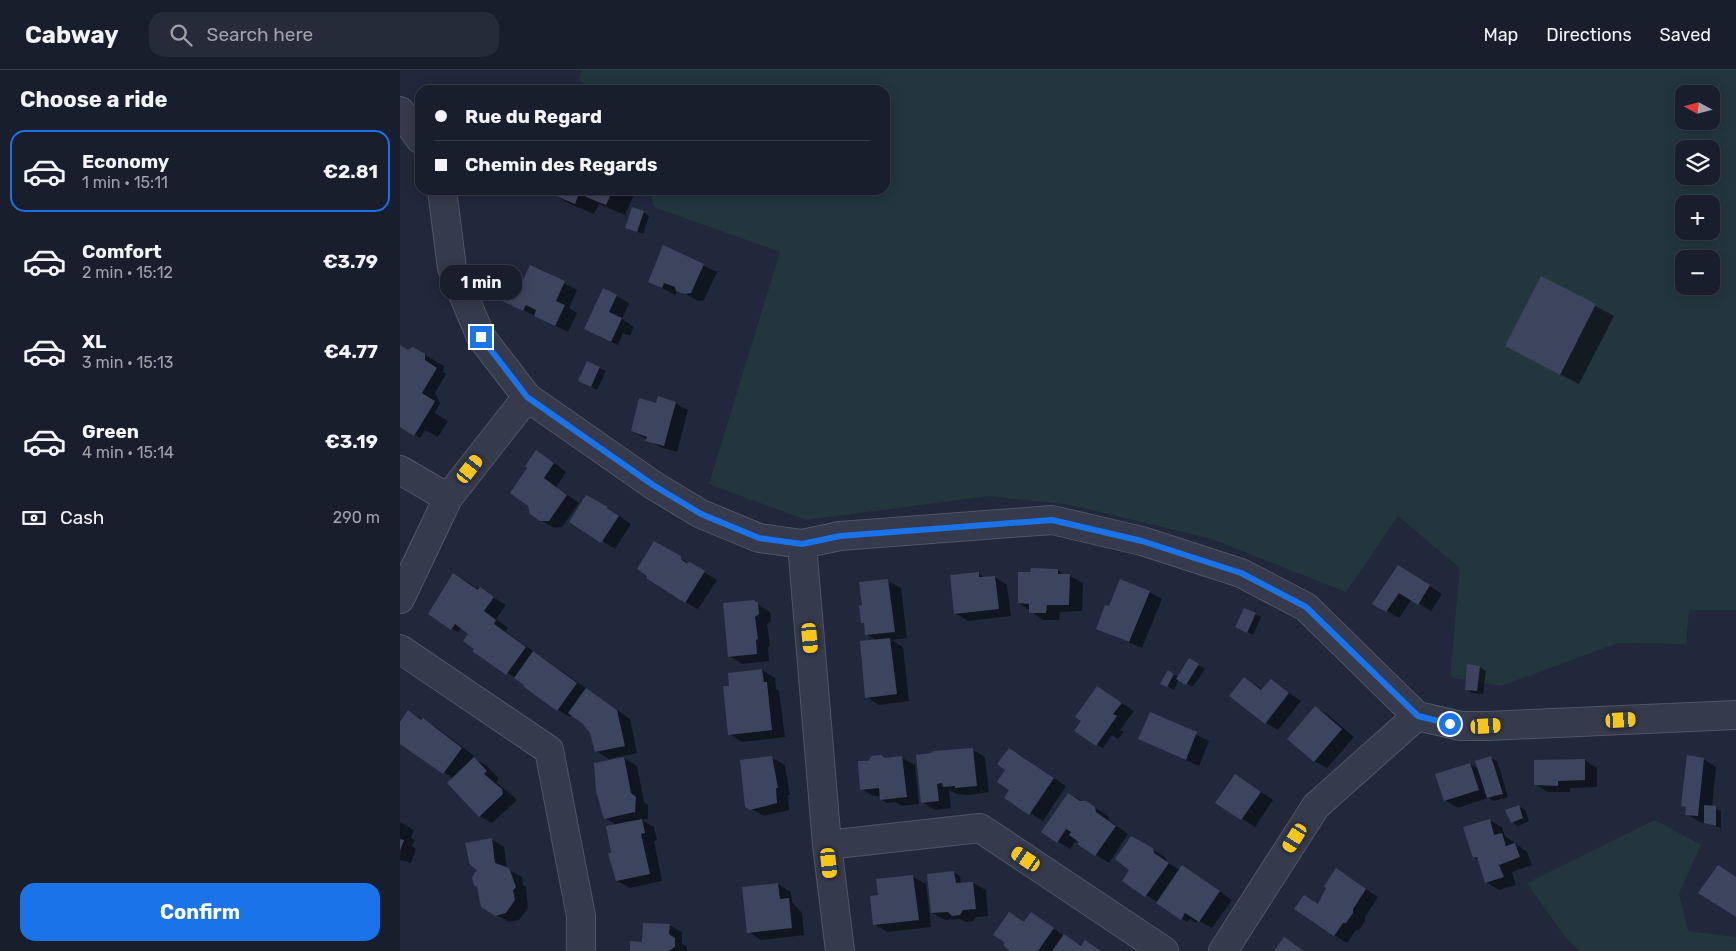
<!DOCTYPE html>
<html lang="en">
<head>
<meta charset="utf-8">
<style>
  :root { --surface:#191e2d; --page:#262b39; --text:#f1f3f6; --muted:#9fa2aa; --line:#373c49; --accent:#1a73e8 }
  body { margin:0; font-family:Rubik,sans-serif; background:var(--page); color:var(--text); height:100vh; display:flex; flex-direction:column; font-size:19px; white-space:nowrap }
  * { box-sizing:border-box; margin:0 }
  p { font-size:16px; color:var(--muted) }
  .icon { flex:none; width:28px; height:28px; fill:none; stroke:currentColor; stroke-width:2; stroke-linecap:round; stroke-linejoin:round }
  .map { position:relative; flex:1; overflow:hidden }
  .sheet { display:flex; flex-direction:column; background:var(--surface); width:400px }
  .sheet>* { flex:none }
  .top-card { position:absolute; left:15px; top:15px; width:475px; height:110px; border-radius:15px; box-shadow:0 2px 12px #0003,0 0 0 1px var(--line); display:grid; align-content:center; height:110px; padding:0 20px; background:var(--surface) }
  .needle { width:32px; rotate:277deg }
  .tools { position:absolute; left:1275px; top:15px; display:grid; gap:10px }
  .tools a { display:grid; place-items:center; width:45px; height:45px; border-radius:10px; background:var(--surface); box-shadow:0 2px 12px #0003,0 0 0 1px var(--line); font-size:25px }
  .end { position:absolute; width:22px; height:22px; margin:-11px; border:6px solid #1a73e8; background:#fff; box-shadow:0 0 0 2px #fff }
  .from { border-radius:50% }
  .bubble { position:absolute; height:35px; border-radius:15px; background:var(--surface); box-shadow:0 2px 12px #0003,0 0 0 1px var(--line); font-size:16px; font-weight:700; line-height:35px; text-align:center }
  .car { position:absolute; width:15px; height:30px; margin:-15px -8px; border-radius:6px; box-shadow:0 0 4px 1px #0007; background:linear-gradient(#f5c518 24%,#345 0 40%,#f5c518 0 76%,#345 0 86%,#f5c518 0) }
  .top-card b { display:flex; align-items:center; gap:18px; height:48px; font-size:19px }
  .top-card b+b { border-top:1px solid var(--line) }
  .top-card i { width:12px; height:12px; background:var(--text) }
  ul { padding:0; list-style:none }
  li { display:flex; align-items:center; gap:15px; height:82px; margin:0 10px 8px; padding:0 10px; border:2px solid transparent; border-radius:15px }
  li div { flex:1 }
  li b { display:block; font-size:19px }
  li em { font-style:normal; font-weight:700 }
  li.on { border-color:var(--accent) }
  li>.icon { width:45px; height:45px; stroke-width:1.5 }
  h2 { padding:0 20px; font-size:22px; line-height:60px }
  .pay { display:flex; align-items:center; gap:12px; height:55px; padding:0 20px; font-size:19px }
  .pay p { margin-inline-start:auto }
  .button { display:flex; gap:10px; margin-top:auto; padding:10px 20px }
  .button a { flex:1; height:58px; border-radius:15px; background:var(--accent); color:#fff; font-size:20px; font-weight:700; line-height:58px; text-align:center }
  header { display:flex; align-items:center; gap:30px; box-sizing:border-box; height:70px; padding:0 25px; background:var(--surface); border-bottom:1px solid var(--line) }
  header strong { font-size:24px }
  nav { display:flex; gap:28px; margin-inline-start:auto; font-size:18px }
  .search { width:350px; height:45px; background:var(--page); display:flex; align-items:center; gap:12px; box-sizing:border-box; padding:0 18px; border-radius:15px; color:var(--muted); font-size:19px }
  main { display:flex; flex:1; min-height:0 }
  .map>svg:first-child { display:block }
</style>
</head>
<body>
<header>
<strong>Cabway</strong>
<div class="search"><svg class="icon" aria-label="search" viewBox="0 0 24 24"><circle cx="10" cy="10" r="6"/><path d="M15 15l6 6"/></svg>Search here</div>
<nav><a>Map</a><a>Directions</a><a>Saved</a></nav>
</header>
<main>
<section class="sheet">
<h2>Choose a ride</h2>
<ul>
<li class="on"><svg class="icon" aria-label="car" viewBox="0 0 24 24"><path d="M5 17H2v-5l4-1 3-4h7l3 4 3 1v5h-3M9 17h6M6 11h13"/><circle cx="7" cy="17" r="2"/><circle cx="17" cy="17" r="2"/></svg><div><b>Economy</b><p>1 min · 15:11</p></div><em>€2.81</em></li>
<li><svg class="icon" aria-label="car" viewBox="0 0 24 24"><path d="M5 17H2v-5l4-1 3-4h7l3 4 3 1v5h-3M9 17h6M6 11h13"/><circle cx="7" cy="17" r="2"/><circle cx="17" cy="17" r="2"/></svg><div><b>Comfort</b><p>2 min · 15:12</p></div><em>€3.79</em></li>
<li><svg class="icon" aria-label="car" viewBox="0 0 24 24"><path d="M5 17H2v-5l4-1 3-4h7l3 4 3 1v5h-3M9 17h6M6 11h13"/><circle cx="7" cy="17" r="2"/><circle cx="17" cy="17" r="2"/></svg><div><b>XL</b><p>3 min · 15:13</p></div><em>€4.77</em></li>
<li><svg class="icon" aria-label="car" viewBox="0 0 24 24"><path d="M5 17H2v-5l4-1 3-4h7l3 4 3 1v5h-3M9 17h6M6 11h13"/><circle cx="7" cy="17" r="2"/><circle cx="17" cy="17" r="2"/></svg><div><b>Green</b><p>4 min · 15:14</p></div><em>€3.19</em></li>
</ul>
<div class="pay"><svg class="icon" aria-label="cash" viewBox="0 0 24 24"><path d="M3 7h18v10H3z"/><circle cx="12" cy="12" r="2"/></svg>Cash<p>290 m</p></div>
<div class="button"><a>Confirm</a></div>
</section>
<div class="map">
<svg width="1336" height="881" viewBox="0 0 1336 881">
  <rect width="100%" height="100%" fill="#21283c"/>
  <!-- green -->
  <path fill="#23363d" fill-rule="evenodd" d="M182,0H1336V540H1289L1286,574L1218,573L1101,616L1050,607L1060,498L998,446L946,522L812,469L671,435L589,426L406,450L309,414L380,182L254,137L250,120H485V20H190L179,9ZM1284,24H1311V51H1284ZM1284,79H1311V106H1284ZM1284,134H1311V161H1284ZM1284,189H1311V216H1284Z
    M1255,750L1301,775L1279,823L1288,861L1336,867V881H1180L1166,868L1127,813Z"/>
  <!-- shadow -->
  <path fill="#0007" fill-rule="evenodd" d="M152,120H236L225,145L199,134L194,144L170,134L151,123Z
    M243,142L249,146L243,164L226,157Z
    M263,176L317,202L304,230L299,231L277,220L275,225L249,211Z
    M131,196L177,220L169,238L177,243L168,262L117,237L122,216Z
    M1142,207L1214,246L1179,314L1126,287Z
    M216,226L229,233L222,249L234,257L230,266L223,263L218,275L198,266Z
    M0,276L9,281L13,278L44,296L43,302L46,304L35,323L40,333L35,343L48,351L38,367L25,360L20,368L0,356ZM32,333L34,334L19,358H16Z
    M187,293L206,301L197,320L185,314Z
    M275,333L288,340L277,382L260,377L232,361L256,335Z
    M149,389L166,402L156,417L179,433L162,457L154,458L131,444Z
    M199,432L231,454L215,479L170,451Z
    M254,473L317,510L298,539L285,532Z
    M658,500L664,505L670,506L683,513L682,541L660,542L659,550H643L619,533Z
    M579,503L585,508L595,507L607,515L611,546L568,551L555,543Z
    M54,504L106,535L96,549L108,558L106,562L230,649L237,683L209,689L196,681L193,662L172,645L170,647L158,640L125,617V614L74,581L70,563L62,557L58,562L52,559Z
    M1011,504L1042,524L1031,541L1012,529L999,548L974,533Z
    M488,511L501,518L507,568L491,570L503,577L509,631L479,635L466,627L478,571L466,564L465,554L462,552L464,537L461,514Z
    M749,522L762,529L742,578L698,559L710,538Z
    M354,532L370,542L371,551L367,554L370,576L368,577L369,591L342,594L329,586Z
    M855,544L861,547L853,565L843,560Z
    M789,589L805,599L793,617L779,609L774,620L762,613L768,602L778,607Z
    M1080,597L1086,601L1083,624L1072,623L1066,619Z
    M362,600L375,608L376,619L379,621L385,667L342,672L329,664L330,617Z
    M845,608L863,620L871,611L901,631L878,660L866,653Z
    M697,617L734,641L720,660L724,662L718,669L712,665L703,678L697,675L682,651Z
    M916,638L928,645L954,667L927,698L914,691Z
    M9,642L36,657L74,686L73,688L87,696L99,709L96,712L115,728L116,731L92,753L79,746L54,709L0,672V654Z
    M751,643L809,671L799,696L740,669Z
    M573,680L585,687L589,722L569,725L557,724L549,720L551,738L535,740L522,732L517,686Z
    M617,683L666,716L643,751L606,728L611,720L607,700Z
    M224,688L237,696L244,732L248,735V749L242,750L254,757L257,770L254,771L262,811L230,818L217,811L213,798L207,757L217,755L205,748Z
    M372,688L385,695L390,725H388L389,740L364,746L346,736Z
    M502,688L515,695L519,734L502,736L495,732L487,733L481,729V726H474L461,719Z
    M1091,688L1097,691L1108,727L1094,731L1088,728L1058,738L1045,730L1070,694L1079,699Z
    M1303,689L1316,697L1312,737L1321,741V758L1300,752L1287,744V738L1283,735Z
    M1184,690L1197,698V717L1170,718V722H1148L1135,714Z
    M836,706L873,730L855,757L817,732Z
    M669,724L699,740L708,746L709,750L728,764L709,793L679,774L681,772L677,769L670,779L643,762Z
    M1118,736L1125,740L1129,751L1118,756L1112,752Z
    M1089,750L1102,757L1105,766L1127,782L1132,795L1112,802L1116,815L1099,820L1086,812L1079,791L1074,787Z
    M0,752L14,760L11,768L15,770L12,776L16,779L11,793L0,790Z
    M91,769L104,777L107,799L122,807L123,815L126,817L128,838L119,850L109,852L95,844L79,799Z
    M752,779L765,787L767,792L780,800L795,804L832,830L812,858L798,850L796,853L790,849L787,852L724,810Z
    M937,800L978,827L965,847V851L959,860H956L947,873L934,865L919,835Z
    M554,802L560,806L561,814L573,813L586,820L588,846L576,847L573,851L566,852L560,849L545,850L532,843Z
    M513,807L526,814L531,857L487,862L474,854L480,826Z
    M378,814L391,822L392,832L402,843L404,865L361,870L349,862Z
    M631,844L682,877L700,881H612L625,853Z
    M269,855L282,862V873L287,877V881H231Z"/>
  <!-- building -->
  <path fill="#3d445d" d="M150,120H213L206,135L179,124L175,134L149,123Z
    M232,137L244,141L237,162L225,158Z
    M263,175L304,194L291,223L285,224L276,221L275,217L264,213L262,218L248,212Z
    M130,195L165,211L156,231L165,235L155,256L134,246L136,240L126,235L123,241L102,231L112,210L121,214Z
    M1141,206L1196,234L1160,305L1105,276Z
    M203,218L217,225L209,242L222,248L211,272L184,259Z
    M0,275L8,280L13,277L25,284V290L37,298L22,323L35,331L14,366L0,357Z
    M187,291L200,297L191,317L178,311Z
    M258,326L276,332L264,376L245,371L247,367L231,361L239,328L256,333Z
    M136,380L154,393L144,408L167,425L149,451H140L130,444L128,436L110,423L127,398L125,396Z
    M186,425L208,437L207,438L219,446L201,473L169,452Z
    M254,471L281,486V489L286,493L290,492L305,501L285,533L246,508L247,506L237,499Z
    M998,495L1030,515L1018,535L999,523L986,542L972,534Z
    M631,498L658,499V504H670L669,535H647L646,543H629V534L618,533V502H630Z
    M579,502V507L595,506L599,539L554,544L550,505Z
    M53,503L78,520L80,517L94,527L84,541L96,550L94,554L126,577L106,605L72,581L74,579L63,571L68,564L55,554L51,560L28,544Z
    M488,509L495,562L465,565L464,553H461L459,535L462,536L459,512Z
    M720,509L750,521L729,572L696,559L705,535L709,536Z
    M354,530L358,533L359,544L355,547L358,569L356,570L357,584L328,587L323,533Z
    M844,538L856,543L847,563L835,557Z
    M490,568L497,624L465,628L460,571Z
    M133,581L177,613L157,641L124,617V615L114,608Z
    M789,588L799,594L786,615L776,609Z
    M1067,594L1080,596L1077,621L1065,620Z
    M362,599L364,612H367L372,660L328,665L323,616H329L328,603Z
    M768,600L774,604L767,617L760,614Z
    M844,607L861,620L871,609L889,623L865,654L829,626Z
    M697,616L722,633L713,644L717,646L696,676L674,661L681,651L675,647Z
    M186,618L217,640L225,676L195,682L190,663L183,654L168,643Z
    M915,636L942,659L914,692L887,669Z
    M8,640L21,650L23,648L62,678L43,704L0,674V652Z
    M750,642L797,662L786,690L738,669Z
    M573,678L577,716L555,718V716L543,717L542,713L537,714L539,731L521,733L516,685L531,683L533,681Z
    M609,678L654,708L629,745L604,728L609,720L597,712L605,700L597,694Z
    M481,685L485,688L502,686L507,727L480,730L479,718L460,720L458,691H468L472,686Z
    M1287,685L1304,688L1298,746L1285,745L1286,737L1281,736Z
    M372,686L378,718H376L377,733L350,740L345,737L340,690Z
    M1091,686L1103,724L1087,728L1075,691Z
    M74,687L87,701L84,704L102,719L103,724L79,747L47,713Z
    M224,687L231,723L236,727L235,742L204,749L196,721L194,693Z
    M1185,689V710L1158,711V716L1134,715V690Z
    M1070,693L1079,720L1044,731L1035,704Z
    M835,704L861,722L841,750L815,733Z
    M668,723L680,731H686L695,737L696,742L716,756L695,786L677,774L679,772L669,765L671,762L666,759L657,773L641,762Z
    M1119,735L1123,748L1111,753L1105,740Z
    M1304,735L1316,736V756L1304,753Z
    M242,749L245,763L241,764L250,804L216,811L208,783H211L206,756Z
    M1090,749L1094,765L1102,763L1106,776L1115,773L1120,787L1099,795L1104,807L1085,813L1077,787L1073,788L1063,757Z
    M731,766L753,778L754,783L769,793L745,827L722,811L729,800L715,789Z
    M92,768L95,793L109,798L116,817L113,820L115,830L106,843L95,846L81,837L77,817L74,815L72,807L77,800L70,795L65,773Z
    M0,769L4,770L0,781Z
    M782,795L820,821L799,852L785,843L781,850L756,833Z
    M1318,795L1336,807V847L1298,823Z
    M936,798L966,819L953,839V843L946,853H943L934,866L894,839L904,825L918,834L926,818L924,816Z
    M554,801L556,813L573,812L576,839L563,840L560,845L552,846L548,842L531,843L527,804Z
    M513,805L519,850L473,855L470,826L478,825L476,809Z
    M378,813L380,829L389,828L392,858L347,863L342,817Z
    M609,842L624,852L631,842L654,858L638,881H610L604,876V872L593,865Z
    M243,853L270,854L269,864L275,868V877L269,881H230V871L242,872Z
    M664,864L681,876L685,870L701,881H652Z
    M884,867L904,881H874Z"/>
  <g fill="none" stroke-linecap="round" stroke-linejoin="round">
    <defs>
      <path id="minor" d="M0,41L20,69
        M42,120L52,198L81,267L127,327L253,415L301,444L359,468L402,474L440,466L652,450L742,471L841,503L906,537L1017,646
        M0,400L48,428
        M402,474L427,775L440,881
        M0,529L48,428L127,327
        M0,579L149,680L181,846V881
        M1017,646L1061,656H1087L1336,645
        M427,775L580,758L764,881
        M823,881L916,736L1017,646"/>
    </defs>
    <!-- minor casing -->
    <use href="#minor" stroke="#505567" stroke-width="30"/>
    <!-- minor -->
    <use href="#minor" stroke="#353a4c" stroke-width="28"/>
  </g>
  <g fill="none" stroke-linecap="round" stroke-linejoin="round">
    <!-- route -->
    <path stroke="#1a73e8" stroke-width="6" d="M81,267L127,327L253,415L301,444L359,468L402,474L440,466L652,450L742,471L841,503L906,537L1018,646L1050,654"/>
  </g>
</svg>
<div class="tools">
<a><svg class="needle" viewBox="-14 -14 28 28"><path d="M0-13l5 13h-10z" fill="#e53935"/><path d="M0 13l5-13h-10z" fill="#9fa2aa"/></svg></a>
<a><svg class="icon" aria-label="layers" viewBox="0 0 24 24"><path d="M12 4l9 5-9 5-9-5zM3 14l9 5 9-5"/></svg></a>
<a>+</a>
<a>−</a>
</div>
<i class="end from" style="left:1050px;top:654px"></i>
<i class="end" style="left:81px;top:267px"></i>
<div class="bubble" style="left:40px;top:195px;width:82px">1 min</div>
<i class="car" style="left:70px;top:399px;rotate:38deg"></i>
<i class="car" style="left:410px;top:568px;rotate:175deg"></i>
<i class="car" style="left:1221px;top:650px;rotate:87deg"></i>
<i class="car" style="left:1086px;top:656px;rotate:87deg"></i>
<i class="car" style="left:895px;top:768px;rotate:212deg"></i>
<i class="car" style="left:626px;top:789px;rotate:304deg"></i>
<i class="car" style="left:429px;top:793px;rotate:174deg"></i>
<div class="top-card">
<b><i class="from"></i>Rue du Regard</b>
<b><i></i>Chemin des Regards</b>
</div>
</div>
</main>
</body>
</html>
